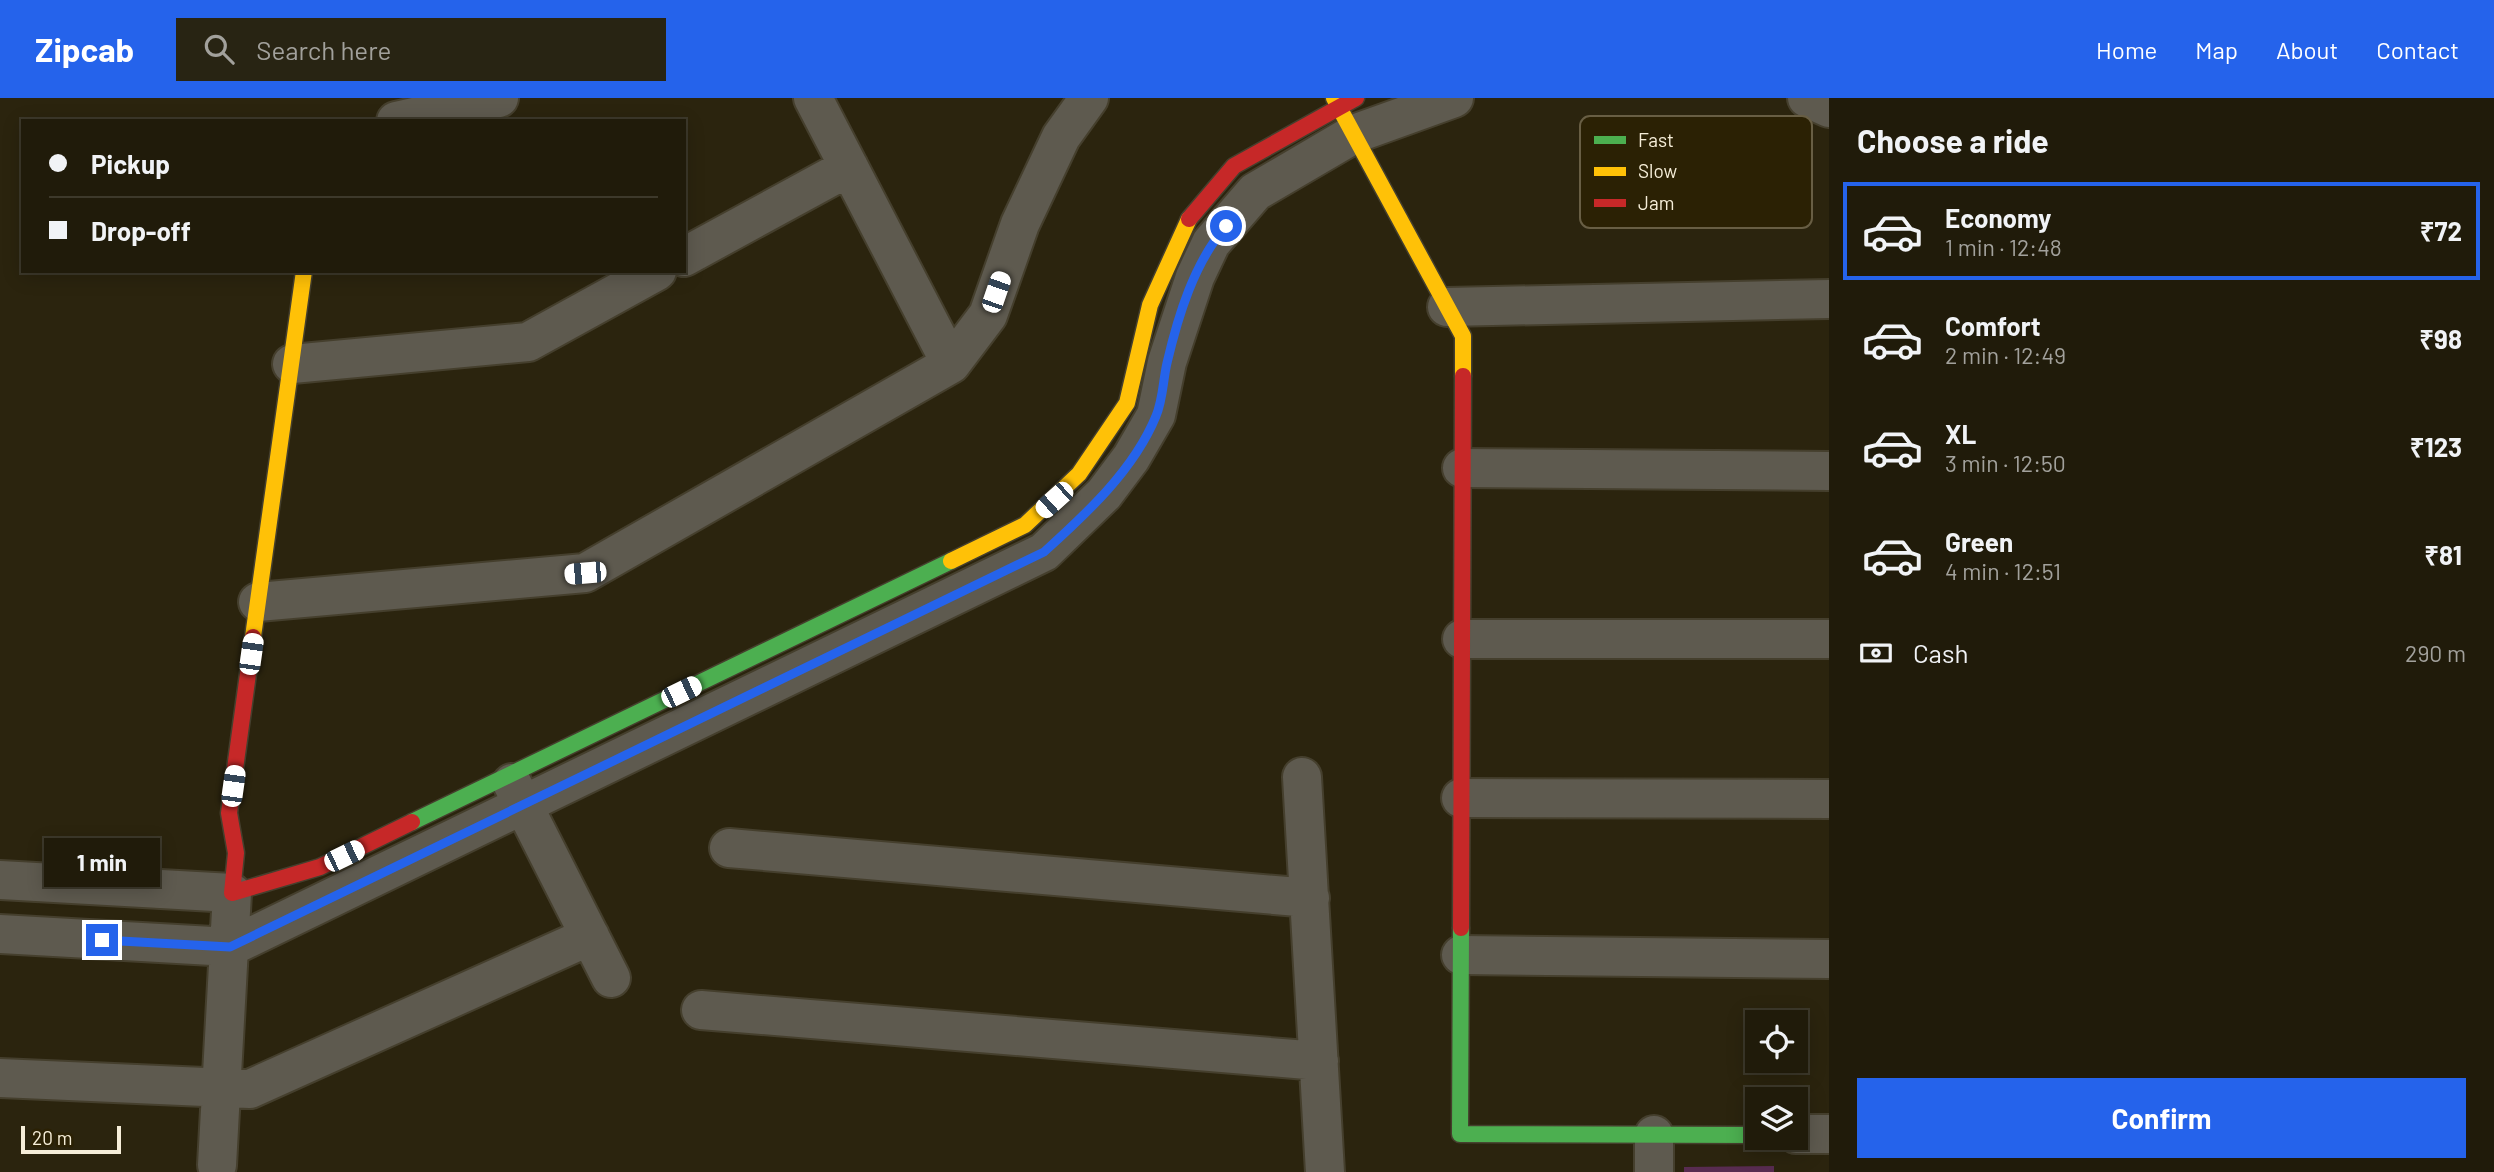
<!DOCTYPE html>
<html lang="en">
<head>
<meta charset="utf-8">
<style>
  :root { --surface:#201b0a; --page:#282413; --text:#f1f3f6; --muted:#a2a19c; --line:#3d392b; --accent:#2563eb }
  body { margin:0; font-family:Barlow,sans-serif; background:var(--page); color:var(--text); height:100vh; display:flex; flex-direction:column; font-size:26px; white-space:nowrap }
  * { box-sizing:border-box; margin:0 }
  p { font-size:23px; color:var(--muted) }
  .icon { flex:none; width:38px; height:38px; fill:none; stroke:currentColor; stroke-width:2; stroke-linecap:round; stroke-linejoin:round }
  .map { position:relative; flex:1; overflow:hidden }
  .drawer { display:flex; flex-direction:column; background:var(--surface); width:665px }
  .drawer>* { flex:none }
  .hud { position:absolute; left:21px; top:21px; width:665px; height:154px; border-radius:0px; box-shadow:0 4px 18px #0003,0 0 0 2px var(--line); display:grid; align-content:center; height:154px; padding:0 28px; background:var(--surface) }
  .buttons { position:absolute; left:1745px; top:912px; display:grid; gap:14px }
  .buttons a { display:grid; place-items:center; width:63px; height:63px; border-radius:0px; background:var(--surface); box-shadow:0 4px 18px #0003,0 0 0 2px var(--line); font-size:35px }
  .scale { position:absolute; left:21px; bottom:18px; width:100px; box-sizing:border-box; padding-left:7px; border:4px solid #f6eed9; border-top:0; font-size:19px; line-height:24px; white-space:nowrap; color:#f6eed9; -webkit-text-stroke:5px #2b2104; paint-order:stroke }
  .end { position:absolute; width:32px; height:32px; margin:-16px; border:9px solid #2563eb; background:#fff; box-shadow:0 0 0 4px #fff }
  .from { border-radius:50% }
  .bubble { position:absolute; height:49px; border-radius:0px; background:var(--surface); box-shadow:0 4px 18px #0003,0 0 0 2px var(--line); font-size:23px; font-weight:700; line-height:49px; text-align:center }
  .car { position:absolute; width:21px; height:42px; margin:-21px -10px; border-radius:9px; box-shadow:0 0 5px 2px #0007; background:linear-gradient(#fff 24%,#345 0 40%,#fff 0 76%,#345 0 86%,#fff 0) }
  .hud b { display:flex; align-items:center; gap:24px; height:66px; font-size:26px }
  .hud b+b { border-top:2px solid var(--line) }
  .hud i { width:18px; height:18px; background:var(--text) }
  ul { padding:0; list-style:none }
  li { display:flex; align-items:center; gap:21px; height:98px; margin:0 14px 10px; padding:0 14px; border:4px solid transparent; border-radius:0px }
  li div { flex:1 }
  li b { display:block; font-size:26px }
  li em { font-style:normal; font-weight:700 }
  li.selected { border-color:var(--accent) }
  li>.icon { width:63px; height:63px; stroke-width:1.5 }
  h2 { padding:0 28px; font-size:32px; line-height:84px }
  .pay { display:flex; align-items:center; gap:18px; height:77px; padding:0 28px; font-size:26px }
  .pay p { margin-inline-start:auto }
  .action { display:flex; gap:14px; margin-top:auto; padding:14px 28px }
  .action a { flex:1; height:80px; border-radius:0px; background:var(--accent); color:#fff; font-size:28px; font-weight:700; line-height:80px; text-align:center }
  header { display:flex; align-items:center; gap:42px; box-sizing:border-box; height:98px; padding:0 35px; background:var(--accent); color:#fff }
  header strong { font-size:33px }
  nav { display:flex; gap:38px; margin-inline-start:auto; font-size:24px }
  .search { width:490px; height:63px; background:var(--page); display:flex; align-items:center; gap:18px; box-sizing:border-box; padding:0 24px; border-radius:0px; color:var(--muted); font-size:26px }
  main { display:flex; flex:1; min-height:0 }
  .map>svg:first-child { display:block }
</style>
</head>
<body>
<header>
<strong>Zipcab</strong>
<div class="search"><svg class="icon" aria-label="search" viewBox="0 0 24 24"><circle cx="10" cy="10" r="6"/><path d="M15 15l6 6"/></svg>Search here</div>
<nav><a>Home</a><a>Map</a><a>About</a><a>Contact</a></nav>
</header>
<main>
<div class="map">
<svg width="1829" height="1074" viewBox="0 0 1829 1074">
  <rect width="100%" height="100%" fill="#2b240e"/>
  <!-- green -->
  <path fill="#582c51" d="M1774,1068V1074H1684V1069Z"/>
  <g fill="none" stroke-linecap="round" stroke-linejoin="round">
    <defs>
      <path id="street" d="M813,0L951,266
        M1807,0L1829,10
        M396,23L499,0
        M684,159L849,69
        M1447,209L1829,201
        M292,266L528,244L657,173
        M1462,370L1829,373
        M258,504L585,475L951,266L988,217L1020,126L1061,39L1089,0
        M1462,541H1829
        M1302,679L1325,1074
        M512,685L611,880
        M1461,700L1829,701
        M729,750L1310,800
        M0,782L232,795L217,1067
        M0,836L230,849L1044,454L1104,396L1131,360L1156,317L1167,264L1195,179L1211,145L1255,94L1354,36L1454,0
        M1461,857L1829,861
        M701,912L1319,963
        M0,980L250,991L590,838
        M1796,1036H1829
        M1654,1074V1037"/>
      <path id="fast" d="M412,724L951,463
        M1461,830L1460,1036L1757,1037"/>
      <path id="slow" d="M1334,0L1463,238V278
        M951,463L1025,427L1079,376L1127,305L1150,207L1189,121
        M253,539L304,173"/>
      <path id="jam" d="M1189,121L1234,68L1356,0
        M253,539L229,715L236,755L232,795L320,769L412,724
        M1461,830L1463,278"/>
    </defs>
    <!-- street casing -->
    <use href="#street" stroke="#453f2d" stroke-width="42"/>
    <!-- fast casing -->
    <use href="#fast" stroke="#453f2d" stroke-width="19"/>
    <!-- slow casing -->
    <use href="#slow" stroke="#453f2d" stroke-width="19"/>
    <!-- jam casing -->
    <use href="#jam" stroke="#453f2d" stroke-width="19"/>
    <!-- street -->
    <use href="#street" stroke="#5e5a4f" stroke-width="38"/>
    <!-- fast -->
    <use href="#fast" stroke="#4caf50" stroke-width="16"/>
    <!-- slow -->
    <use href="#slow" stroke="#ffc107" stroke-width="16"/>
    <!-- jam -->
    <use href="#jam" stroke="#c62828" stroke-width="16"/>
  </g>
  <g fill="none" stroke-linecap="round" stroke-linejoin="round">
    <!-- route -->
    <path stroke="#2563eb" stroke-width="9" d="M102,842L230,849L1044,454C1086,416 1134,372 1156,318C1163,302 1163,282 1167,265C1178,218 1194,165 1226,128"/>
  </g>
  <!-- legend -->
  <rect x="1580" y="18" width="232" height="112" rx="10" fill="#2b2104" stroke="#685e44" stroke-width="2"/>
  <rect x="1594" y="38" width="32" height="8" fill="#4caf50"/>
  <rect x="1594" y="69" width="32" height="9" fill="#ffc107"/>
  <rect x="1594" y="101" width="32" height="8" fill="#c62828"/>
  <g font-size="19" fill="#f6eed9">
    <text x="1638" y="49">Fast</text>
    <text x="1638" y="80">Slow</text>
    <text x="1638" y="112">Jam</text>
  </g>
</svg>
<div class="buttons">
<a><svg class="icon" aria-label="locate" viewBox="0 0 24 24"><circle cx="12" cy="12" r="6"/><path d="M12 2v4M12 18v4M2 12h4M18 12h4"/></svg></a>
<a><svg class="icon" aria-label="layers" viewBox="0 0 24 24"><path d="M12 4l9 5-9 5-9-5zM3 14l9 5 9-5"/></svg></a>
</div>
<div class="scale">20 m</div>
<i class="end from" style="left:1226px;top:128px"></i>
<i class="end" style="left:102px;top:842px"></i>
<div class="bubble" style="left:44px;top:740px;width:116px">1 min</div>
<i class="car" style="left:996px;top:194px;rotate:19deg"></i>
<i class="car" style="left:1054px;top:402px;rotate:228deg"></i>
<i class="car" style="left:585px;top:475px;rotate:265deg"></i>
<i class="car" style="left:251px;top:556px;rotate:8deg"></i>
<i class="car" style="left:681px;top:594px;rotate:64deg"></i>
<i class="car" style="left:233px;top:688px;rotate:8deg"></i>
<i class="car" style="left:344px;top:758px;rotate:64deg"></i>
<div class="hud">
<b><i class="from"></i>Pickup</b>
<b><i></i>Drop-off</b>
</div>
</div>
<section class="drawer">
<h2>Choose a ride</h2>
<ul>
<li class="selected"><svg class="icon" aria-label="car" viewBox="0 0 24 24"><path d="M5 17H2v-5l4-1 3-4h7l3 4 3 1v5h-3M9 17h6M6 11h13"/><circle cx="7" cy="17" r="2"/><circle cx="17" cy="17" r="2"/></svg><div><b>Economy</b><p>1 min · 12:48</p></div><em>₹72</em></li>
<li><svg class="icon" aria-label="car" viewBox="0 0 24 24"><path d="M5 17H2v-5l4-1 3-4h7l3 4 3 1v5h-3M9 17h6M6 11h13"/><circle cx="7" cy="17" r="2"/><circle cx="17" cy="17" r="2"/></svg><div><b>Comfort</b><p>2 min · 12:49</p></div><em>₹98</em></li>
<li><svg class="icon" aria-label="car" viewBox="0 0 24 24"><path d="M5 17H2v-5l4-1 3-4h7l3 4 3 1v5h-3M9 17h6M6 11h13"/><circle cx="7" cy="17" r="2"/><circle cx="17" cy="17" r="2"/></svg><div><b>XL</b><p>3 min · 12:50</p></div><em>₹123</em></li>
<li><svg class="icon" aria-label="car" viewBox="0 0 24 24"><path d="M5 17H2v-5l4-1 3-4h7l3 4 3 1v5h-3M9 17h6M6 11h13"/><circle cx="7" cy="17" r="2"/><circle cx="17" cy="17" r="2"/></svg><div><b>Green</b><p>4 min · 12:51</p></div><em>₹81</em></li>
</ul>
<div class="pay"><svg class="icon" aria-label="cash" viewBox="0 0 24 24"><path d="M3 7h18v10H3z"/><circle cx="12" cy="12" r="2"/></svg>Cash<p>290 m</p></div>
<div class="action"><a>Confirm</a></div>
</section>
</main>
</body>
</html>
